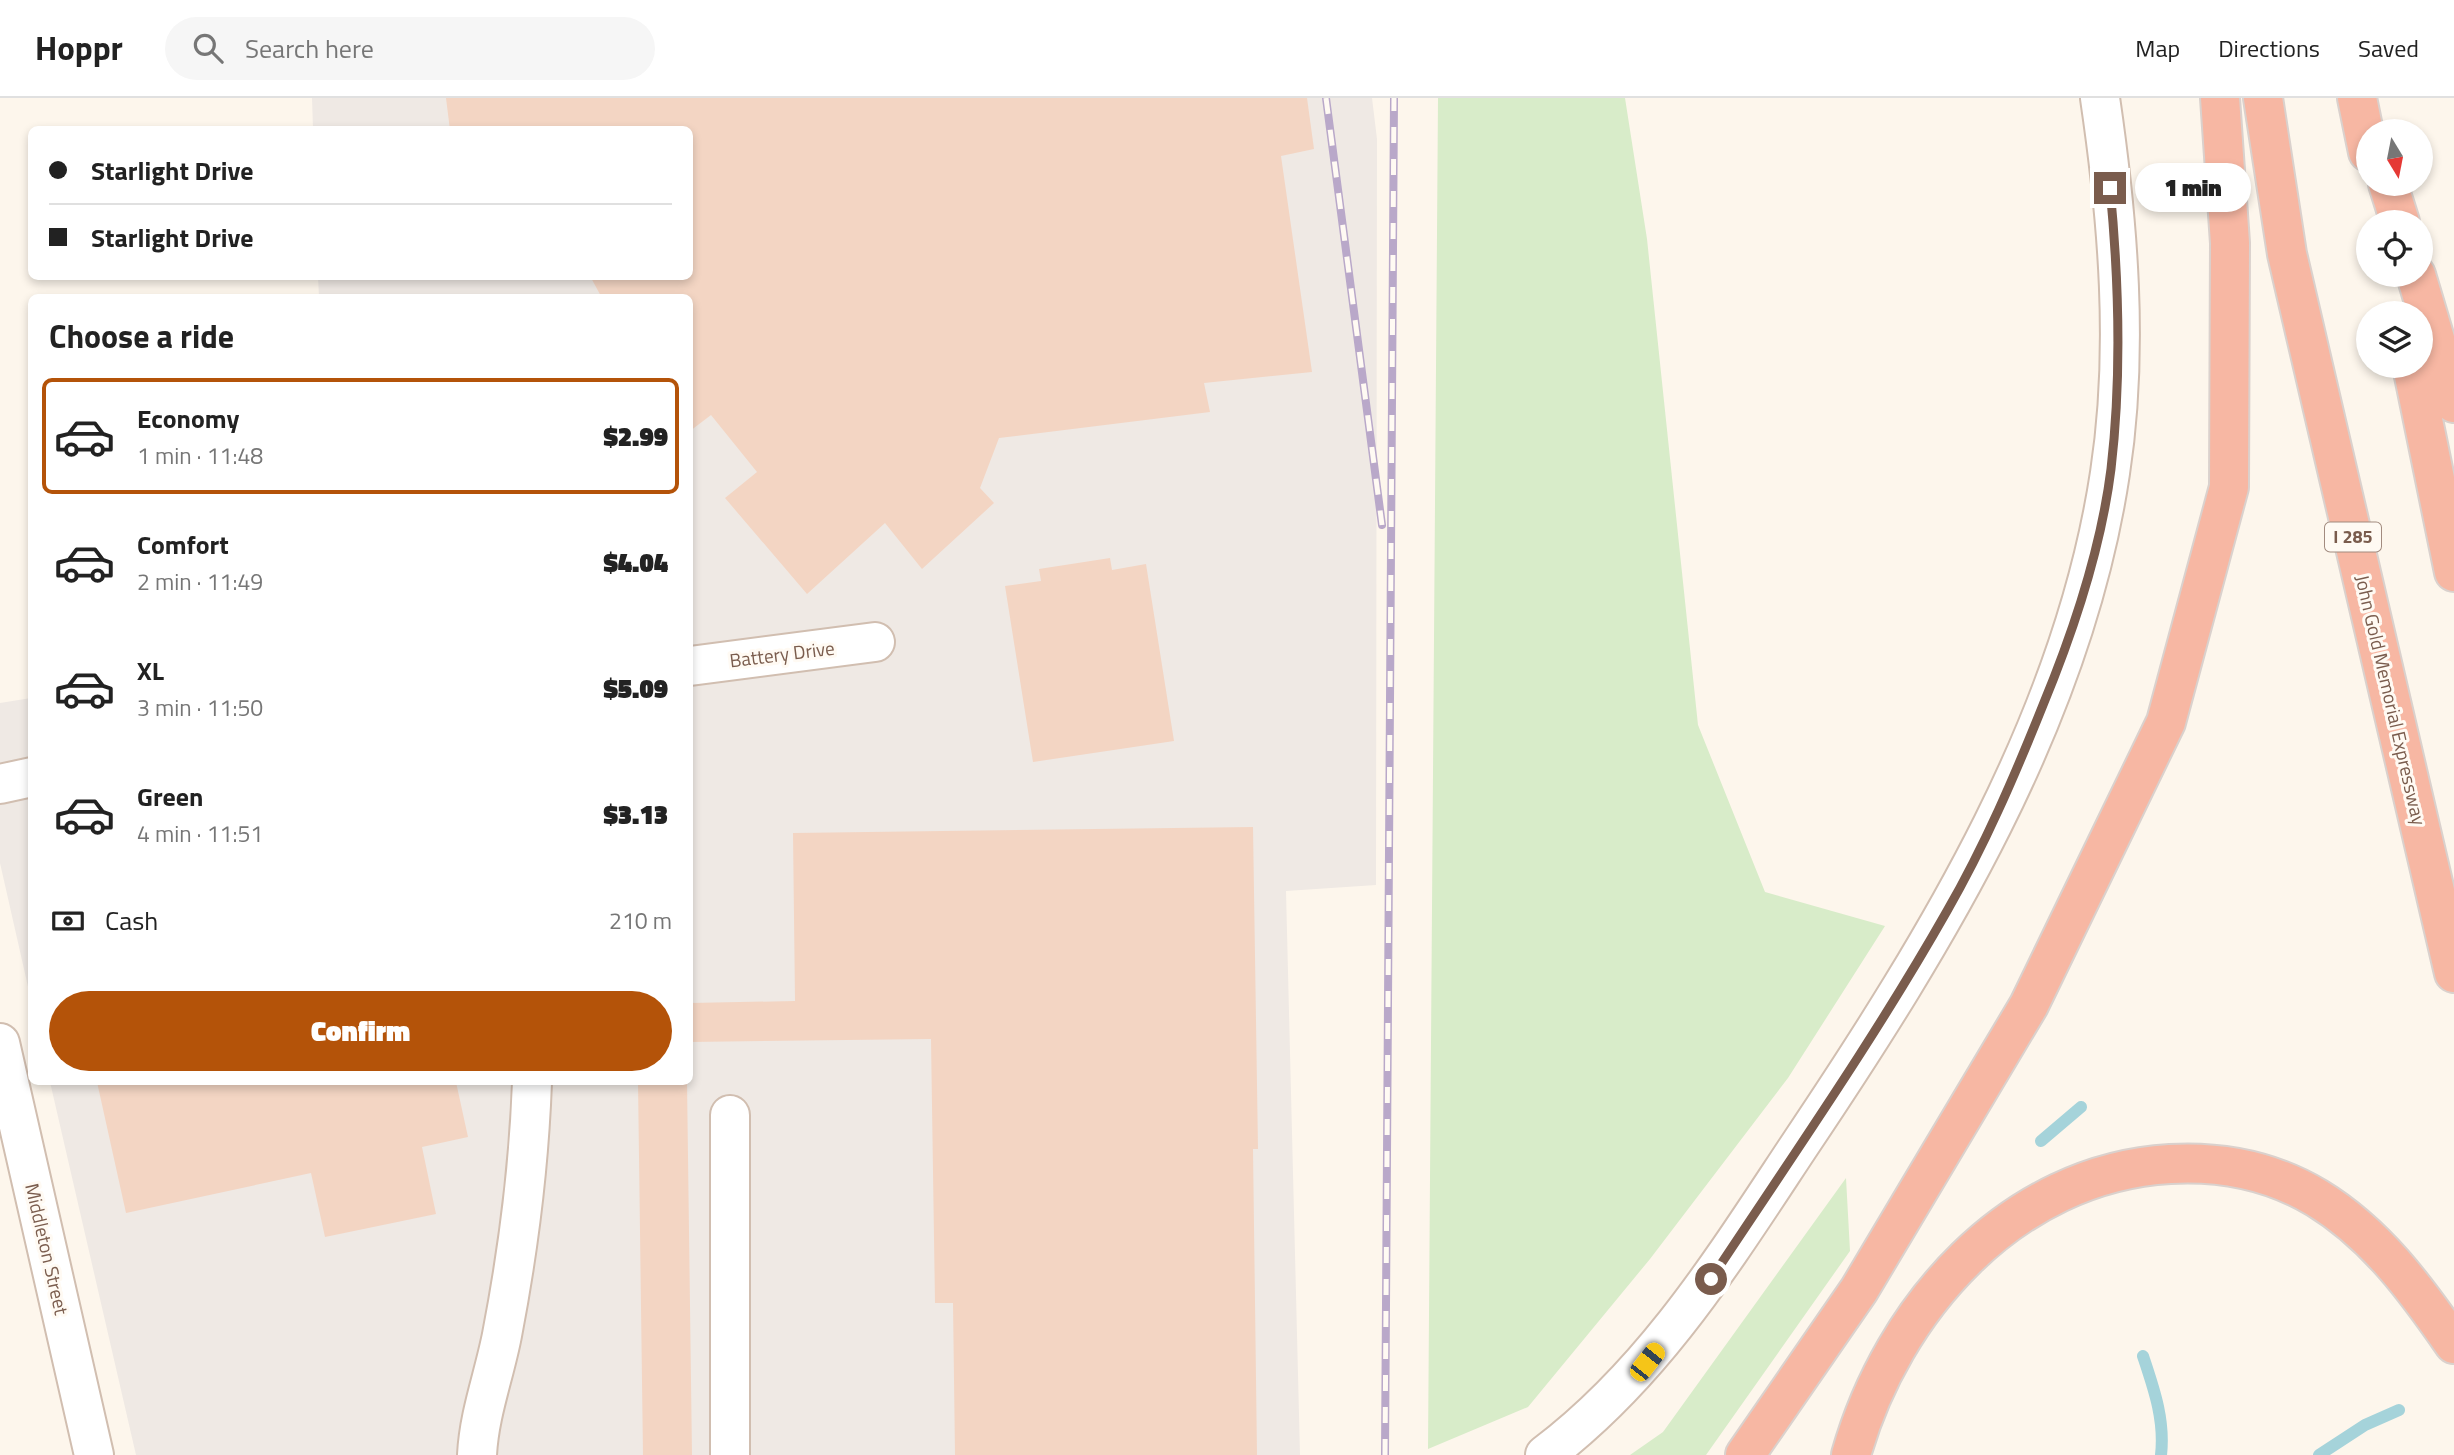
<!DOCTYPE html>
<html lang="en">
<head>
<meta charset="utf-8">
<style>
  :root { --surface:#fff; --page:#f6f6f6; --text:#222; --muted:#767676; --line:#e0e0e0; --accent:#b45309 }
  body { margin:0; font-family:"Titillium Web",sans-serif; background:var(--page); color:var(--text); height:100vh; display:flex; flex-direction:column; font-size:26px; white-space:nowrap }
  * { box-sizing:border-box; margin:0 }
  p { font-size:23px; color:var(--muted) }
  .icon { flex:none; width:38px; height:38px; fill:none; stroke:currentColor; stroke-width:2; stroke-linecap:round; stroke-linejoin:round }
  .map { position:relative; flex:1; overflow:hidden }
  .drawer { position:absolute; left:28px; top:196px; width:665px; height:791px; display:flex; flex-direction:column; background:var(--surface); border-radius:10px; box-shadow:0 4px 10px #0003 }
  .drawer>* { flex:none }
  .guide { position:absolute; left:28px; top:28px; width:665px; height:154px; border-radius:10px; box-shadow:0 4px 10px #0003; display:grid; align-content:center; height:154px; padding:0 21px; background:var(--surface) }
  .needle { width:46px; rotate:170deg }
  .fabs { position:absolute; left:2356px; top:21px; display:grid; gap:14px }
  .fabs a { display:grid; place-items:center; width:77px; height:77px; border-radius:50%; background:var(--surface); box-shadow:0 4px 10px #0003; font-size:35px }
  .end { position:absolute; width:32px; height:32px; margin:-16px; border:9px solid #7a5c4d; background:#fff; box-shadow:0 0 0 4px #fff }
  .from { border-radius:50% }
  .bubble { position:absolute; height:49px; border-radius:24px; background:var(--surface); box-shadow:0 4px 10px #0003; font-size:23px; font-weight:800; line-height:49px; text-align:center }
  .car { position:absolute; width:21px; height:42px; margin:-21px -10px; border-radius:9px; box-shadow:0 0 5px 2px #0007; background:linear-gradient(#f5c518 24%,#345 0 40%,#f5c518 0 76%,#345 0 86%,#f5c518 0) }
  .guide b { display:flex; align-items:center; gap:24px; height:66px; font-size:26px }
  .guide b+b { border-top:2px solid var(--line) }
  .guide i { width:18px; height:18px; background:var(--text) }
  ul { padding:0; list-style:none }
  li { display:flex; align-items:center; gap:21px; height:116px; margin:0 14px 10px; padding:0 7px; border:4px solid transparent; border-radius:10px }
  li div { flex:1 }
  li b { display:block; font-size:26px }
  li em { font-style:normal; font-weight:800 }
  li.on { border-color:var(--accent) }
  li>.icon { width:63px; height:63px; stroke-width:1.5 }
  h2 { padding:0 21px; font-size:32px; line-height:84px }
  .pay { display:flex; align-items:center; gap:18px; height:77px; padding:0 21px; font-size:26px }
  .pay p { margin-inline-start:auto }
  .action { display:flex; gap:14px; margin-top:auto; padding:14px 21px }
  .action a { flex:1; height:80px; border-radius:42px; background:var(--accent); color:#fff; font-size:28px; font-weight:800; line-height:80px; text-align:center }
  header { display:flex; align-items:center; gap:42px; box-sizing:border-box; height:98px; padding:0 35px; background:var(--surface); border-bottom:2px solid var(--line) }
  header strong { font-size:33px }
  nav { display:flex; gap:38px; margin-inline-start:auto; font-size:24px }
  .search { width:490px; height:63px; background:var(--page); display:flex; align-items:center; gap:18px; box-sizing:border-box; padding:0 24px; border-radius:38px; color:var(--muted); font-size:26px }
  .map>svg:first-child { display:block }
</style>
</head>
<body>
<header>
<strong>Hoppr</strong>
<div class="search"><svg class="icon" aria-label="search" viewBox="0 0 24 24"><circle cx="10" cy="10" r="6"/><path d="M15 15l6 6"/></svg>Search here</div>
<nav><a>Map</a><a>Directions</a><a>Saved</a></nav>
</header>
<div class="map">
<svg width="2454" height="1357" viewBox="0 0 2454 1357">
  <rect width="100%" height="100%" fill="#fdf6ec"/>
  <!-- industrial -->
  <path fill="#efe9e4" d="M312,0H1372L1377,41L1376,787L1286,793L1300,1357H136L50,984H690V200L319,199L318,179L690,178V32L313,31Z
    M31,600V902L0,765V605Z"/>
  <!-- green -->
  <path fill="#d8ecc9" d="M1438,0H1625L1647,141L1698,627L1765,794L1885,828L1788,980L1650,1161L1528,1309L1428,1351Z
    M1846,1080L1850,1153L1706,1357H1630L1663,1334Z"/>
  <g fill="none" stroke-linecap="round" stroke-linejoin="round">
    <!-- stream -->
    <path stroke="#a5d3da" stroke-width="12" d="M2041,1043L2081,1009
      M2143,1258C2154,1291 2165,1322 2161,1357
      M2319,1357L2365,1327L2399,1312"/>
  </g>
  <!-- building -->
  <path fill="#f3d5c3" d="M446,0H1307L1314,51L1281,58L1312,274L1204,285L1210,314L999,340L980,390L994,405L922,471L885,425L807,496L725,400L757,374L711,317L690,333V200H602L590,178H690V32H450Z
    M1110,460L1112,472L1146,466L1174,643L1033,664L1005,488L1041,483L1039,471Z
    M1253,729L1258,1051H1253L1257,1357H955L953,1205H935L931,941L690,944V905L795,903L793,735Z
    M97,984H456L468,1039L422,1049L436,1116L325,1139L311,1075L126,1115Z
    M638,984H687L692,1357H643Z"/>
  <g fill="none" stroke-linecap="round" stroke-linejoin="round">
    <defs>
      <path id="minor" d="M690,568L875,544
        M0,686L32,679
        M0,945L94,1357
        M477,1357C479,1316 494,1278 502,1237C518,1154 529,1068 532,984
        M730,1357V1017
        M1545,1357C1655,1274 1726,1158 1801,1045C1937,842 2073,621 2110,375C2129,252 2118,122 2100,0"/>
      <path id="highway" d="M2263,0L2287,156L2454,875
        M2357,0L2368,54
        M2388,86L2400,124
        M2416,177L2454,305
        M2412,268L2454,474
        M1745,1357L1859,1192L2029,907L2166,624L2229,389L2230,145L2220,0
        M1851,1357C1892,1211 2011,1075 2170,1066C2222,1063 2272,1073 2317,1100C2376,1136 2416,1191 2454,1246"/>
    </defs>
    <!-- minor casing -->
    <use href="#minor" stroke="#d1beb0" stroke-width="42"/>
    <!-- highway casing -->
    <use href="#highway" stroke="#dad1cd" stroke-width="42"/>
    <!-- minor -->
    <use href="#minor" stroke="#fff" stroke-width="38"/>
    <!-- highway -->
    <use href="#highway" stroke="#f7b7a3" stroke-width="38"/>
    <defs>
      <path id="rail" d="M1326,0L1382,427
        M1385,1357L1394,0"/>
    </defs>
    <!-- rail casing -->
    <use href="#rail" stroke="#b9a8c9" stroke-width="8"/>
    <!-- rail -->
    <use href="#rail" stroke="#fffaf3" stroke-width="5" stroke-dasharray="16" stroke-linecap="butt"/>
  </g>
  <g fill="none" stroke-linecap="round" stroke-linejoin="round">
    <!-- route -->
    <path stroke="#7a5c4d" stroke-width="9" d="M1711,1181C1791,1060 1875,940 1947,813C1985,747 2015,677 2043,607C2074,532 2101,451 2111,371C2122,277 2119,183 2110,90"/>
  </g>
  <g text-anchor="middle" stroke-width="6" stroke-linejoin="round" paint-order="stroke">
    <!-- shield labels -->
    <rect fill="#fffaf3" stroke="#a28b7f" stroke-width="2" x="2325" y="424.5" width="56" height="29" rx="5"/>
    <g font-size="18" font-weight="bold" fill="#7a5c4d">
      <text x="2353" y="445">I 285</text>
    </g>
    <!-- street labels -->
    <g font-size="19" fill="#7a5c4d" stroke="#fffaf3">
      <text transform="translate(782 556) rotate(-7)" y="7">Battery Drive</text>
      <text transform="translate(2391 602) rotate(77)" y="7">John Gold Memorial Expressway</text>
      <text transform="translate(47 1151) rotate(77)" y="7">Middleton Street</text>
    </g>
  </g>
</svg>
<div class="fabs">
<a><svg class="needle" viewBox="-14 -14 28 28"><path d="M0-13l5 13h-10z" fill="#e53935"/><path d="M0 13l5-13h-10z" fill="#767676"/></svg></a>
<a><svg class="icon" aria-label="locate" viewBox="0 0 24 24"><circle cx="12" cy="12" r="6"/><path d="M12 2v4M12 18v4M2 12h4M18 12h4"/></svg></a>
<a><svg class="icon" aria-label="layers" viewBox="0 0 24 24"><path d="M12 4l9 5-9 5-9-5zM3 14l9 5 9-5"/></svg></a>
</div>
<i class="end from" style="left:1711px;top:1181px"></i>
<i class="end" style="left:2110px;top:90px"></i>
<div class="bubble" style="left:2135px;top:65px;width:116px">1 min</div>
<i class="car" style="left:1647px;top:1264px;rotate:38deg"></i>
<div class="guide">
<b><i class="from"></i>Starlight Drive</b>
<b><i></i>Starlight Drive</b>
</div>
<section class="drawer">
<h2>Choose a ride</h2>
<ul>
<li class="on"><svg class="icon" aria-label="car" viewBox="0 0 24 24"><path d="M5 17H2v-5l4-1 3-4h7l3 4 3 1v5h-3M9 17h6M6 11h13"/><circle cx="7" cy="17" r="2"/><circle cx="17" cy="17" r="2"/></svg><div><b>Economy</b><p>1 min · 11:48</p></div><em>$2.99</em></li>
<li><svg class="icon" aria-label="car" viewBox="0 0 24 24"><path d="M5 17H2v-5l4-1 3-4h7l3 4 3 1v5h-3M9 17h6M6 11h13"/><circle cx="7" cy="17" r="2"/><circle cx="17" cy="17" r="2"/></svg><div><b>Comfort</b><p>2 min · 11:49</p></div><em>$4.04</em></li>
<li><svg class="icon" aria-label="car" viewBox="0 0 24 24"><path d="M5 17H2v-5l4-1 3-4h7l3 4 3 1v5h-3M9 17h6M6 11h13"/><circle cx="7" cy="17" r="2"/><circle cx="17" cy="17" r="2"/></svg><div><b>XL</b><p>3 min · 11:50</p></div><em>$5.09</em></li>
<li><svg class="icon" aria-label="car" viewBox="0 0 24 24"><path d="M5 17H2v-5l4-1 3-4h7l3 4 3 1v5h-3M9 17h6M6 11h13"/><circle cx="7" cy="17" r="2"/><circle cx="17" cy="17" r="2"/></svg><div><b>Green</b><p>4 min · 11:51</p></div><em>$3.13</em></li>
</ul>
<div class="pay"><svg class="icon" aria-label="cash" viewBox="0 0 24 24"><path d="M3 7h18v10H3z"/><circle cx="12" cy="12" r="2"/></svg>Cash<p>210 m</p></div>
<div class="action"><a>Confirm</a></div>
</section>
</div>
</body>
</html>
